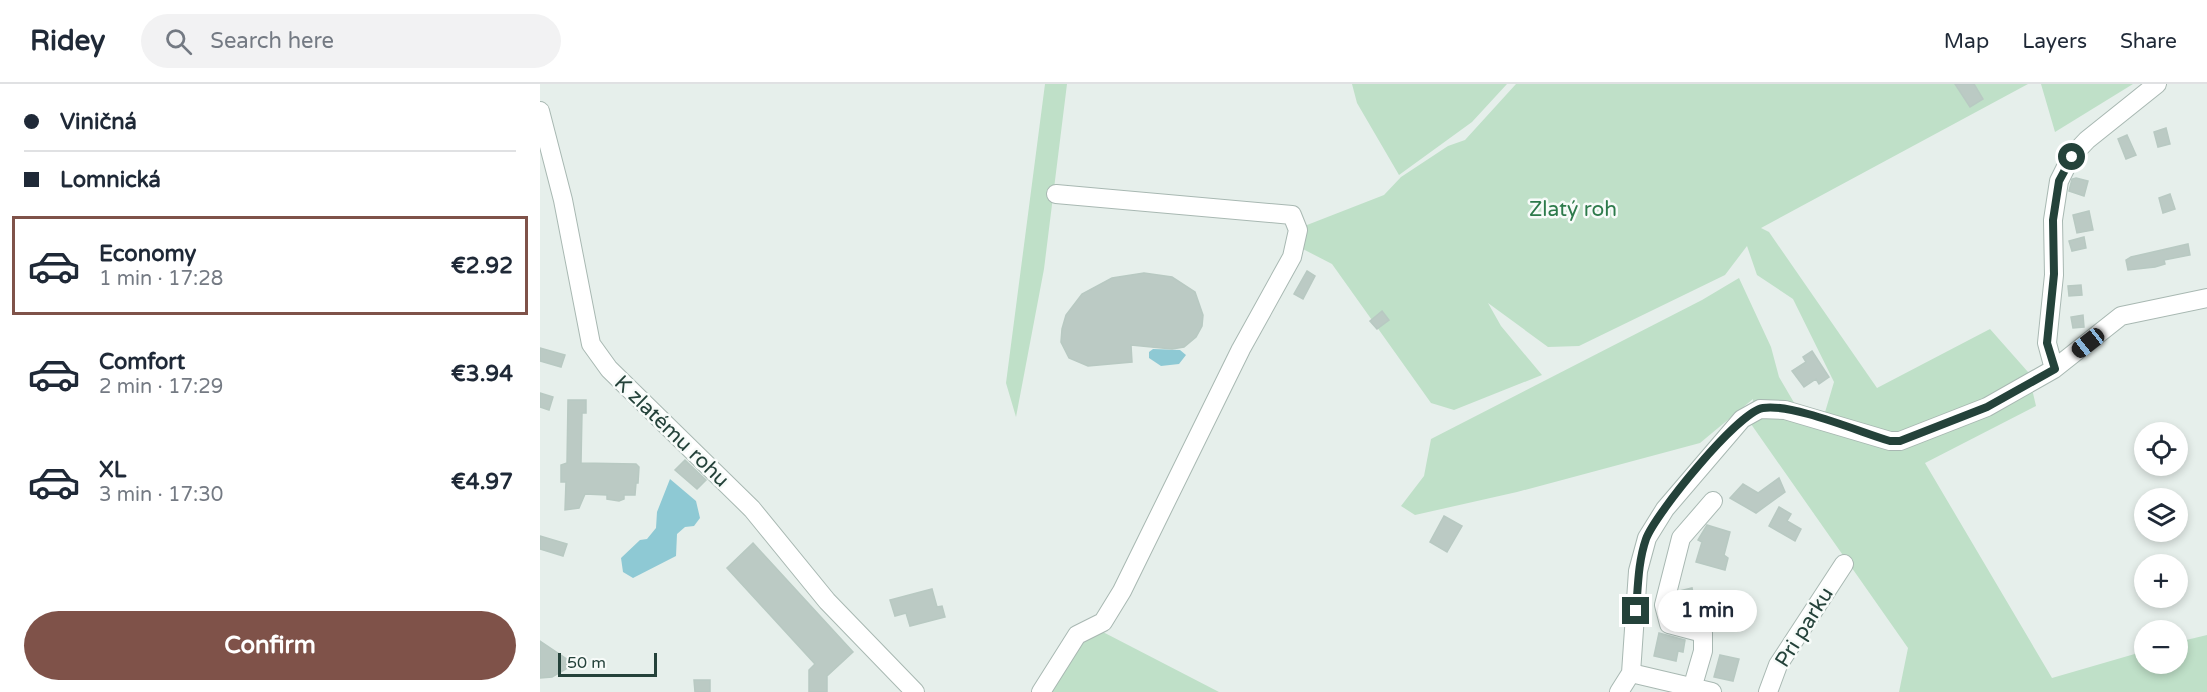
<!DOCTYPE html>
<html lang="en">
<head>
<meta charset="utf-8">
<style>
  :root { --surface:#fff; --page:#f2f2f3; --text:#1f2937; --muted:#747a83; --line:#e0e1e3; --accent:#7f5249 }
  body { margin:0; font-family:"Varela Round",sans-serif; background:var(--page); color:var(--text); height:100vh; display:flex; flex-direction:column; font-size:22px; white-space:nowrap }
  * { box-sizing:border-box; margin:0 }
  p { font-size:20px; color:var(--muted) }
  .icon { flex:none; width:33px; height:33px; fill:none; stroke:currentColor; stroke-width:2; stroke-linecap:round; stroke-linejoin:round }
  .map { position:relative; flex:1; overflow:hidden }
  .drawer { display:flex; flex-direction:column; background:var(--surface); width:540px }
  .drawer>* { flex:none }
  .hud { display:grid; align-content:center; height:132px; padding:0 24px; background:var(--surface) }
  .buttons { position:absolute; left:1594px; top:338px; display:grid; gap:12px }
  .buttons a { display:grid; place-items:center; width:54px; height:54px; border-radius:50%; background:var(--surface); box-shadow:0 3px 9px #0003; font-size:30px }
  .scale { position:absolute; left:18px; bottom:15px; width:99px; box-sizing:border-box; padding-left:6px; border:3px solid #24423a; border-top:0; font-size:16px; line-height:21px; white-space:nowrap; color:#24423a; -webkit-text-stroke:4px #f7fbf9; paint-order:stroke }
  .end { position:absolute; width:27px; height:27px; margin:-14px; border:8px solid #24423a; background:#fff; box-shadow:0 0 0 3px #fff }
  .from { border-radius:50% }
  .bubble { position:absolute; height:42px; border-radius:21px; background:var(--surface); box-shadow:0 3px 9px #0003; font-size:20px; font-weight:800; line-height:42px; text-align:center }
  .car { position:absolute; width:18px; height:36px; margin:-18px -9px; border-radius:8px; box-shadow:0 0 4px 2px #0007; background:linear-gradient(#222 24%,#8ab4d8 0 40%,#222 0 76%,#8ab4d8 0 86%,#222 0) }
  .hud b { display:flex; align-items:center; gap:21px; height:57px; font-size:22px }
  .hud b+b { border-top:2px solid var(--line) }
  .hud i { width:15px; height:15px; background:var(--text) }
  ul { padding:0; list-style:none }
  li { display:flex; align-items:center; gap:18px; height:99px; margin:0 12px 9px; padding:0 12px; border:3px solid transparent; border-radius:0px }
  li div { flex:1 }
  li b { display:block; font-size:22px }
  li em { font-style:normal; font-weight:800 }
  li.selected { border-color:var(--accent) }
  li>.icon { width:54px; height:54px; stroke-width:1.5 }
  .primary-button { display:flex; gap:12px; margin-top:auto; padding:12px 24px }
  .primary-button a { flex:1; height:69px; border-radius:36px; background:var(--accent); color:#fff; font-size:24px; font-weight:800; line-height:69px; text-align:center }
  header { display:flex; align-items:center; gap:36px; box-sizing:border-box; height:84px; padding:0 30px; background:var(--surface); border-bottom:2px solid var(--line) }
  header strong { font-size:28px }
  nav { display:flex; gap:33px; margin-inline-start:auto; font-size:21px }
  .search { width:420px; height:54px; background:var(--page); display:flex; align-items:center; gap:15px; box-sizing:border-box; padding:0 21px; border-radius:33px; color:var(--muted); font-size:22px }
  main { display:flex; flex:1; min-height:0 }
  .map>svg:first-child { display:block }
</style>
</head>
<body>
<header>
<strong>Ridey</strong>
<div class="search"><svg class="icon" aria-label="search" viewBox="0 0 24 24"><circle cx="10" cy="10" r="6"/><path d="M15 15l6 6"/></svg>Search here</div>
<nav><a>Map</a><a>Layers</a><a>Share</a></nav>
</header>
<main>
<section class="drawer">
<div class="hud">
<b><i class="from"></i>Viničná</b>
<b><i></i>Lomnická</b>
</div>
<ul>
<li class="selected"><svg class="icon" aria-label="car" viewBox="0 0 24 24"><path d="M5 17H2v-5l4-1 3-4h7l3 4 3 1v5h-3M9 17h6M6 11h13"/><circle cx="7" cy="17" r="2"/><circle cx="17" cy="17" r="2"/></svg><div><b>Economy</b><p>1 min · 17:28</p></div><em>€2.92</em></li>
<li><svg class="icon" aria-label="car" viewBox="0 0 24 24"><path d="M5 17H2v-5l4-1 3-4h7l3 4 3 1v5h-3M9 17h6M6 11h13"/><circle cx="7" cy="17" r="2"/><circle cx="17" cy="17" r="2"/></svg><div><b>Comfort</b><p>2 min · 17:29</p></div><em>€3.94</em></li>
<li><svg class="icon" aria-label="car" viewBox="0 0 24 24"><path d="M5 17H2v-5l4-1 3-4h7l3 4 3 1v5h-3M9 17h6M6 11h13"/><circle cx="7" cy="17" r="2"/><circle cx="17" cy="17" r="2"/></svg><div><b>XL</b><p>3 min · 17:30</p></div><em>€4.97</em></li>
</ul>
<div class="primary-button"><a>Confirm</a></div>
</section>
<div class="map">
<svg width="1667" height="608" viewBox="0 0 1667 608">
  <rect width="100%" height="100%" fill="#e6efeb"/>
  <!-- green -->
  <path fill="#bfe0c8" d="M505,0H527L504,185L476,333L466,299Z
    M812,0H967L932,38L859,91L817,19Z
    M976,0H1488L1221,144L1229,148L1337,304L1450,245L1488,288L1496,322L1385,379L1512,594L1605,567V579H1638V558L1667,551V608H1359L1368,564L1211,340L1213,315L1160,359L977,408L875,431L861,422L884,392L891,355L1162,216L1199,194L1231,263L1239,293L1256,322L1283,335L1294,298L1253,215L1217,191L1207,162L1185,191L1039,262L1008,263L948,219L961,242L1002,291L914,326L891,319L792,180L759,163L767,141L844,111L861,93L908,62L925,56Z
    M1501,0H1593L1515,48Z
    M561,547L679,608H507L535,563Z"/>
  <!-- water -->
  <path fill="#8ec9d4" d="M613,265L640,266L646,271L639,280L621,282L609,274V268Z
    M130,395L156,417L160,434L154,442L145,443L137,450L136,472L93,494L83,488L81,474L100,456L107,455L116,444L117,428Z"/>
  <!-- building -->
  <path fill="#bbcac4" stroke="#b8c9c2" stroke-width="1.5" d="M1415,0H1434L1443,15L1430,23Z
    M1626,44L1630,60L1618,63L1614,48Z
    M1587,51L1596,71L1586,75L1578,55Z
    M1536,94L1548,97L1544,112L1529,107L1532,95Z
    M1630,110L1635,125L1623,129L1619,114Z
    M1549,127L1553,146L1537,149L1533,131Z
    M1544,153L1546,164L1532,167L1529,157Z
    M1648,160L1650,171L1624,176L1625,180L1615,183L1588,186L1586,176L1591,173Z
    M767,187L775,192L763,215L754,210Z
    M604,189L632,193L655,208L663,231L662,242L656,253L644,263L632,265L591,261L592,278L548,282L529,274L521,258L522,245L526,231L542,210L572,194Z
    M1541,201L1542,211L1529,212L1528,202Z
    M842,227L849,236L837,245L830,237Z
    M1543,231L1544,243L1533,244L1531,233Z
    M0,264L25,271L21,283L0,277Z
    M1272,267L1289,293L1279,300L1276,295L1264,303L1252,287L1266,278L1263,273Z
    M0,309L13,313L9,326L0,323Z
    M28,316H46V329H42L41,379L96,380L99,383L98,399H96L95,411H84V415L79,417L67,415V411L45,410L39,424L25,426L26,398H21V381L27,379Z
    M145,376L166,396L157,405L135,386Z
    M1239,394L1245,408L1216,429L1190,414L1203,400L1218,409Z
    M1239,423L1251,430L1247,437L1261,445L1255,457L1229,442Z
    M904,432L922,442L907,468L890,458Z
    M1167,441L1190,448L1184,471L1188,474L1185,486L1156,478L1162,458L1158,456Z
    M0,452L27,460L23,472L0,465Z
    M213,459L313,568L287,592V608H269V586L275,580L187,484Z
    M1152,504L1156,524L1170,527L1167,538L1144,532L1142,528L1139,507Z
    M392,505L397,523L402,522L405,533L370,542L366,529L355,532L350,516Z
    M1119,549L1145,556L1143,568L1138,567L1136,577L1114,572Z
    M0,557L31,578L26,585L12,593L0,594Z
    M1180,571L1199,575L1193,597L1174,593Z
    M154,596H170V608H155Z"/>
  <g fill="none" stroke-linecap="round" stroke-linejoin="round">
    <defs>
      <path id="minor" d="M0,27L23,116L51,260L69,285L212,425L287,517L375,608
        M1514,285L1507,259L1514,191L1513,136L1519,97L1531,73L1547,56L1617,0
        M1091,589L1172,608
        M501,608L537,551L563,538L582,507L701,265L752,173L758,146L752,131L516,110
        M1079,608L1091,589L1098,487L1107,454L1125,425L1202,335L1220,325L1245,326L1350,357H1360L1447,323L1514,285L1581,232L1667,214
        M1151,608L1163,567V549L1129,540L1124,521L1141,454L1173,417
        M1228,608L1238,581L1304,480"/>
    </defs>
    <!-- minor casing -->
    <use href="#minor" stroke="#a8b8b2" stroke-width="20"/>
    <!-- minor -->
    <use href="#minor" stroke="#fff" stroke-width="18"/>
  </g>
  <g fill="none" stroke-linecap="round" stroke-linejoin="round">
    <!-- route -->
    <path stroke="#24423a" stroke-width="8" d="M1096,527C1098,503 1098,478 1106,455C1115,430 1198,328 1223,324C1251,319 1320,348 1350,357H1360L1447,323L1515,285L1507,259L1514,190L1513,136L1519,97L1532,73"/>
  </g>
  <g text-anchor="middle" stroke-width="5" stroke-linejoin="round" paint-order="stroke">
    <!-- park labels -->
    <g font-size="21" fill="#2d7a4b" stroke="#f7fbf9">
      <text x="1033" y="132">Zlatý roh</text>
    </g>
    <!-- street labels -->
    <g font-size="21" fill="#24423a" stroke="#f7fbf9">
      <text transform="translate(132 347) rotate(44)" y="7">K zlatému rohu</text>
      <text transform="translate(1264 543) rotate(-58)" y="7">Pri parku</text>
    </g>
  </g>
</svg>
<div class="buttons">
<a><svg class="icon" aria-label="locate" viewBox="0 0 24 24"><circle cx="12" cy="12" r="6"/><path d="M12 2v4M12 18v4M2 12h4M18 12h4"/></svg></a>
<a><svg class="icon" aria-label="layers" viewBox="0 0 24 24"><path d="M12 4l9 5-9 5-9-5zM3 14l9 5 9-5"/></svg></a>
<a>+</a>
<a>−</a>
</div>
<div class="scale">50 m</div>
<i class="end from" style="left:1532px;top:73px"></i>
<i class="end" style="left:1096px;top:527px"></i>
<div class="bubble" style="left:1118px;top:506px;width:99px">1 min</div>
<i class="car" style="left:1548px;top:259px;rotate:232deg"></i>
</div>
</main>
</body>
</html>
